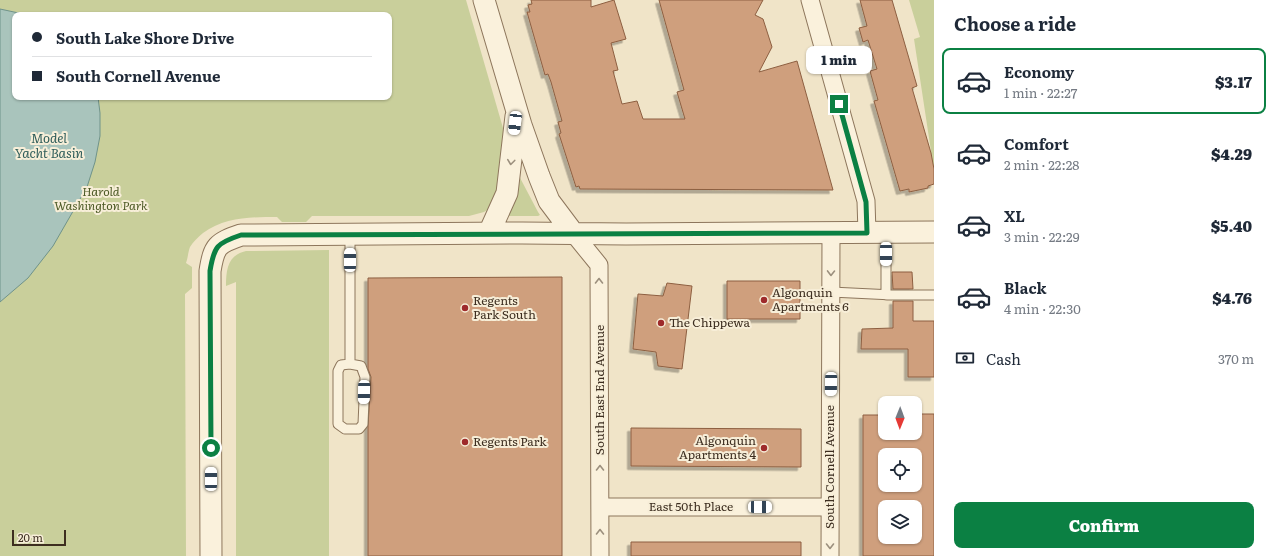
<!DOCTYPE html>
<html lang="en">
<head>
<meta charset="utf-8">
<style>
  :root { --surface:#fff; --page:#f6f6f7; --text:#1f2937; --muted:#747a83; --line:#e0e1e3; --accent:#0b8043 }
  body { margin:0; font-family:Literata,serif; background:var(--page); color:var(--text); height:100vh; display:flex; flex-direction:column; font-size:15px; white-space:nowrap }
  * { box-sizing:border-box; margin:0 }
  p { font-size:13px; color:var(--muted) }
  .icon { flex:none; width:22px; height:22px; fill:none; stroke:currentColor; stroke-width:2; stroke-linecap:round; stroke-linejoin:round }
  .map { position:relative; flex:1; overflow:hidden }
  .side { display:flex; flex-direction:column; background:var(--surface); width:340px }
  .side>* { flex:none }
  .guide { position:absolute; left:12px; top:12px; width:380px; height:88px; border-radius:8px; box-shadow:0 1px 3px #0004; display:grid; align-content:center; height:88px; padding:0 20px; background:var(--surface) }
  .needle { width:26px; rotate:181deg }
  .controls { position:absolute; left:878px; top:396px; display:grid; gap:8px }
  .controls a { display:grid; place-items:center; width:44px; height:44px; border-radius:8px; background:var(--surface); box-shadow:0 1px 3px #0004; font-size:20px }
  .scale { position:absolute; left:12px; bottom:10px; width:54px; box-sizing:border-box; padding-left:4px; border:2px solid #3d2e20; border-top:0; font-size:11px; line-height:14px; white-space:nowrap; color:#3d2e20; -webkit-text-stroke:3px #f7eed8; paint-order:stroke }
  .end { position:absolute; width:18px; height:18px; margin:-9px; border:5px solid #0b8043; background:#fff; box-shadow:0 0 0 2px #fff }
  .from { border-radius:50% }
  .bubble { position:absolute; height:28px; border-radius:8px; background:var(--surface); box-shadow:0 1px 3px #0004; font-size:13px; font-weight:800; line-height:28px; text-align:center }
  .car { position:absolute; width:12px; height:24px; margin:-12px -6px; border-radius:5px; box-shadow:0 0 3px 1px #0007; background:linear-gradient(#fff 24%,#345 0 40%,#fff 0 76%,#345 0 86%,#fff 0) }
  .guide b { display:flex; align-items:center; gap:14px; height:38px; font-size:15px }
  .guide b+b { border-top:1px solid var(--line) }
  .guide i { width:10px; height:10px; background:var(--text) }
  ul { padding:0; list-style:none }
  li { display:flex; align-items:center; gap:12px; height:66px; margin:0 8px 6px; padding:0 12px; border:2px solid transparent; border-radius:8px }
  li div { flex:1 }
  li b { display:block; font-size:15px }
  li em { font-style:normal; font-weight:800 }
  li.selected { border-color:var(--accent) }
  li>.icon { width:36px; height:36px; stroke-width:1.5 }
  h2 { padding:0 20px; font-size:18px; line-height:48px }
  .pay { display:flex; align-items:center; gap:10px; height:44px; padding:0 20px; font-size:15px }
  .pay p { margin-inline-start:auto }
  .action { display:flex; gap:8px; margin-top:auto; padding:8px 20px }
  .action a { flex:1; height:46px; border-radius:8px; background:var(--accent); color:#fff; font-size:16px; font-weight:800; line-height:46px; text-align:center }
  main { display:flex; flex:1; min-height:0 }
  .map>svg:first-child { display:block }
</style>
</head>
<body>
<main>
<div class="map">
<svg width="934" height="556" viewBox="0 0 934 556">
  <defs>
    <filter id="shadow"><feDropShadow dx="-3.5" dy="3.5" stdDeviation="0" flood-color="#0004"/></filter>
  </defs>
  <rect width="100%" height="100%" fill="#f0e4c8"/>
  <!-- green -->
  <path fill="#c9cf9b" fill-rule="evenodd" d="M0,0H466L503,128L504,140L500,193L492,207L484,212L469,216H312L306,222H282L277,217C251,217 225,217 203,233C198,237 193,242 190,247C188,252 188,258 186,263L192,267V288L185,294L186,556H0ZM15,15H389V97H15Z
    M909,0H934V169L929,152L931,151L914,39L920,37Z
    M518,174L538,212L540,215L538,216H508Z
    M329,250V556H236V282L226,286C226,269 228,255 246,251Z"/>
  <!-- water -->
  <path fill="#a9c4bc" stroke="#6f938a" d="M0,9L28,15H15V97H98L100,113V136L95,162L87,187L53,246L28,278L0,302Z"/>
  <!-- building -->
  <path fill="#cf9f7d" stroke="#8d5f41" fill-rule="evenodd" filter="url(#shadow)" d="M531,0H591V7L614,0L626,39L611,43L618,70L613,71L622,104L637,101L643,119H685L677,92L684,90L659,0H763L755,15L763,19L772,47L759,72L797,61L833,190L580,189L579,186L576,187L559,134L561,133L558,122L562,121L551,82L548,74L545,75L527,12H530L528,5L532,4Z
    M860,0H892L917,86L912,88L931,153L934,169V184L928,186V188L909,192V189L900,191L874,101L878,100L870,71L877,69L868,40L863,42L859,28L867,26Z
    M892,272H912L913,289H893Z
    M562,277V556H368V426L371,377L368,369V278Z
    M727,281H800V319H727Z
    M667,283L692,286L682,369L658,366L656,352L633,349L638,294L663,296Z
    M893,301H913V321H934V377H908V349H861L862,329L893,328Z
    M915,414H934V556H863V415H885V433H915ZM885,455H915V485H885ZM885,507H915V537H885Z
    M631,428L801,429V467L631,466Z
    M631,542H801V556H631Z"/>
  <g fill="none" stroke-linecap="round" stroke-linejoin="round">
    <defs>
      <path id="service" d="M886,233V295
        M350,235V364L341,365L338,371V424L345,429H359L363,424L365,377L361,366L350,364
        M831,292L893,295H934"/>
      <path id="minor" d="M810,0L866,201L867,233
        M573,233L599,265L600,556
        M600,507H830
        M830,556L831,234"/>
      <path id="tertiary" d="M484,0L521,125L539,176L549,201L573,233
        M489,233L507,193L516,116
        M211,556L210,271C214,246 217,243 241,235L522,233L626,234L934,232"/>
    </defs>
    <!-- service casing -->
    <use href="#service" stroke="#8d765c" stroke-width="11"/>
    <!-- minor casing -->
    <use href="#minor" stroke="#8d765c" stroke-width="19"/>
    <!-- tertiary casing -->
    <use href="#tertiary" stroke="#8d765c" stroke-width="23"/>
    <!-- service -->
    <use href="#service" stroke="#faf1dc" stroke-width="9"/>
    <!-- minor -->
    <use href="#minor" stroke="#faf1dc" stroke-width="17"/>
    <!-- tertiary -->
    <use href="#tertiary" stroke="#faf1dc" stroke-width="21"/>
  </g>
  <!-- one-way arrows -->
  <defs><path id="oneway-chevron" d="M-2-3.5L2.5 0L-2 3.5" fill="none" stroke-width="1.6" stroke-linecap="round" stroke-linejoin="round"/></defs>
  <g stroke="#9c907e">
    <use href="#oneway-chevron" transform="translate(511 162) rotate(97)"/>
    <use href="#oneway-chevron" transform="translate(831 273) rotate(91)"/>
    <use href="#oneway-chevron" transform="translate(599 281) rotate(-90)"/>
    <use href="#oneway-chevron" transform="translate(600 468) rotate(-90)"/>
    <use href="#oneway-chevron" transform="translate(600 532) rotate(-90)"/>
    <use href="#oneway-chevron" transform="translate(830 546) rotate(90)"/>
  </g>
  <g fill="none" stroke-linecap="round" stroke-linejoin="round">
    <!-- route -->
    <path stroke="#0b8043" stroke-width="5" d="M211,448L210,271C214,246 217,243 241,235L867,233L866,202L839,104"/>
  </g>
  <!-- markers -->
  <g fill="#9e2a2b" stroke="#f7eed8" stroke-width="1.5">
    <circle cx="764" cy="300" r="4"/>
    <circle cx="465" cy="308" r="4"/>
    <circle cx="661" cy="323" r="4"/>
    <circle cx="465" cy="442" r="4"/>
    <circle cx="764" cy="448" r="4"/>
  </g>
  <g text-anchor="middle" stroke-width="4" stroke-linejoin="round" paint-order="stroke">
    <!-- park labels -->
    <g font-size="12" font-style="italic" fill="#4d5a26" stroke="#f7eed8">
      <text x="101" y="196">Harold<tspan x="101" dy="14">Washington Park</tspan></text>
    </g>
    <!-- poi labels -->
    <g font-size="12" fill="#3d2e20" stroke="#f7eed8" text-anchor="start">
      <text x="772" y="297">Algonquin<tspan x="772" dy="14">Apartments 6</tspan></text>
      <text x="473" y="305">Regents<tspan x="473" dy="14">Park South</tspan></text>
      <text x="669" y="327">The Chippewa</text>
      <text x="756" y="445" text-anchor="end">Algonquin<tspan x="756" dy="14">Apartments 4</tspan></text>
      <text x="473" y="446">Regents Park</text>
    </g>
    <!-- street labels -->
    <g font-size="12" fill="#3d2e20" stroke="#f7eed8">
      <text transform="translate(600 390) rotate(-90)" y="4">South East End Avenue</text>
      <text transform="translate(830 467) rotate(-90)" y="4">South Cornell Avenue</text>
      <text x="691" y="511">East 50th Place</text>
    </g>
    <!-- water labels -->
    <g font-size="13" font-style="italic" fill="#2f5d5a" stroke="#f7eed8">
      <text x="49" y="143">Model<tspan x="49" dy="15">Yacht Basin</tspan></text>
    </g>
  </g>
</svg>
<div class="controls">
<a><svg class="needle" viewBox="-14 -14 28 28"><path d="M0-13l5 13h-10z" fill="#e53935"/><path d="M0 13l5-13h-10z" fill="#747a83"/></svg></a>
<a><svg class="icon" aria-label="locate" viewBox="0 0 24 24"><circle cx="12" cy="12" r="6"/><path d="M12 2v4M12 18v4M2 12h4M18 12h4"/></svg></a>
<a><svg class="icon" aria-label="layers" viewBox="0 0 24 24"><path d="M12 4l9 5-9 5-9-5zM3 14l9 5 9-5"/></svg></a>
</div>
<div class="scale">20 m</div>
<i class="end from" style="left:211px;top:448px"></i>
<i class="end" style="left:839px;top:104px"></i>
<div class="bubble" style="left:806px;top:46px;width:66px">1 min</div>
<i class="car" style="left:515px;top:123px;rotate:187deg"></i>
<i class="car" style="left:886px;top:254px;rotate:180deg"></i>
<i class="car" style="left:350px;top:260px;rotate:0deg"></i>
<i class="car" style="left:831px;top:384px;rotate:181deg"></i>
<i class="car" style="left:364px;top:392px;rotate:181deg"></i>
<i class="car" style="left:211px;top:479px;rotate:0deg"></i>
<i class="car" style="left:760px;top:507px;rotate:90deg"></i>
<div class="guide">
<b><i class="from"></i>South Lake Shore Drive</b>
<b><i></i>South Cornell Avenue</b>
</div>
</div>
<section class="side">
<h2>Choose a ride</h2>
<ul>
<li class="selected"><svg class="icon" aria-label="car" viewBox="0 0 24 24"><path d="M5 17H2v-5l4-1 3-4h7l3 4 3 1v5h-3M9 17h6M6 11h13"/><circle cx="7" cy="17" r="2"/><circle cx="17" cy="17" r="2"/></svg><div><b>Economy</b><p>1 min · 22:27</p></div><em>$3.17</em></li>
<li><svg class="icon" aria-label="car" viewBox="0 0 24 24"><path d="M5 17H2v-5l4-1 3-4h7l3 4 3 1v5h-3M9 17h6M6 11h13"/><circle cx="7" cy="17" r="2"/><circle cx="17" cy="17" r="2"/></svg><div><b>Comfort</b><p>2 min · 22:28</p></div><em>$4.29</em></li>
<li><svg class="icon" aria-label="car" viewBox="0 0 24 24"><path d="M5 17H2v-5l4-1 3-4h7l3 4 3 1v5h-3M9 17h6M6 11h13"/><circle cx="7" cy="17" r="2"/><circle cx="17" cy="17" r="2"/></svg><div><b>XL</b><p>3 min · 22:29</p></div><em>$5.40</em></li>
<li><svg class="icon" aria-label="car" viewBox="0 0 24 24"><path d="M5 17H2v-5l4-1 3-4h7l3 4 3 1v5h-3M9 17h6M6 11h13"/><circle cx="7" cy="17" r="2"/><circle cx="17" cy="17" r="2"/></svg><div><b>Black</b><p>4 min · 22:30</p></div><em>$4.76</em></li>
</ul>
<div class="pay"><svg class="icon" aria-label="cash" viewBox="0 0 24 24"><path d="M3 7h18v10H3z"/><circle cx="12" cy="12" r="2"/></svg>Cash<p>370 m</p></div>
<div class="action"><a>Confirm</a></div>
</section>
</main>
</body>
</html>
